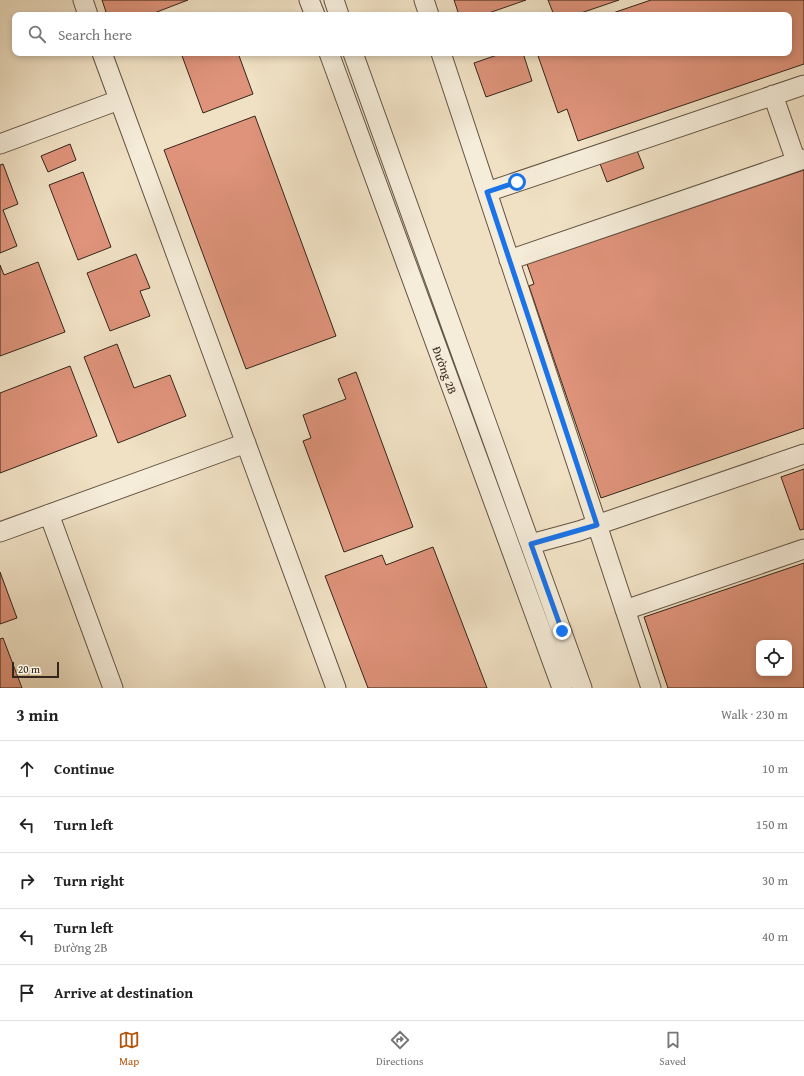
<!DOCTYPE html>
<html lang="en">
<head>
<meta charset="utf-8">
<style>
  body { margin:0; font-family:"Gentium Book Plus",serif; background:#f2f2f2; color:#222 }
  .controls { position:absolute; right:12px; bottom:12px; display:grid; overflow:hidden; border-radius:8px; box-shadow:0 2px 6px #0003 }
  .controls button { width:36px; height:36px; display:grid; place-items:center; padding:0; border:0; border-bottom:1px solid #e0e0e0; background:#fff; color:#222; font:20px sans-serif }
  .scale { position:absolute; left:12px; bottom:10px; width:47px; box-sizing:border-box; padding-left:4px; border:2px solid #34251a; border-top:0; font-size:11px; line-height:14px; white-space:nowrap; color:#34251a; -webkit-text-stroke:3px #f5ecd9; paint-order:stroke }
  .stop { position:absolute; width:12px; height:12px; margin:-9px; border:3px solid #1a73e8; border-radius:50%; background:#fff }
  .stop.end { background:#1a73e8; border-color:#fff; box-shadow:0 1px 4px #0008 }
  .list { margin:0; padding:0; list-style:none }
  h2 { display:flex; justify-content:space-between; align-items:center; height:52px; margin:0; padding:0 16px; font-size:17px }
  h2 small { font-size:13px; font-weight:400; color:#767676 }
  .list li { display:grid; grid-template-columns:26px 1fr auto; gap:12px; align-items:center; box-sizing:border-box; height:56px; padding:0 16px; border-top:1px solid #e0e0e0 }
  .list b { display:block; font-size:15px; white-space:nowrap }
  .list p { margin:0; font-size:13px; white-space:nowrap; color:#767676 }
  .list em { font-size:13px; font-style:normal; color:#767676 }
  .icon { flex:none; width:22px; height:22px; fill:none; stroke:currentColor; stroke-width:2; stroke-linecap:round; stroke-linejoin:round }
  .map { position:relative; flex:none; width:804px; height:688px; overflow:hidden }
  .search { position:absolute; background:#fff; box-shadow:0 2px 6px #0003; left:12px; right:12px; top:12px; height:44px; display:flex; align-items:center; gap:10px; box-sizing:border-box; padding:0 14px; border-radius:8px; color:#767676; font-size:15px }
  .sheet { height:332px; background:#fff }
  nav { display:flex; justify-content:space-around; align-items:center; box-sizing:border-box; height:56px; border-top:1px solid #e0e0e0; background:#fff; font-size:11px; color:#767676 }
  nav a { display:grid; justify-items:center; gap:2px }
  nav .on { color:#b45309 }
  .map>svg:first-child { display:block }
  .building { fill:#de937a; stroke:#34251a; fill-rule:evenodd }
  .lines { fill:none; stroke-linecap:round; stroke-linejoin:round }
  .minor-casing { stroke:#635444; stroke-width:21 }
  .minor { stroke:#f5ecd9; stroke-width:19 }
  .route { stroke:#1a73e8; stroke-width:5 }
  .labels { text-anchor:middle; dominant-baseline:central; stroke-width:3.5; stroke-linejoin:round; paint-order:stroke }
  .street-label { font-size:12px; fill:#34251a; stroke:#f5ecd9 }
</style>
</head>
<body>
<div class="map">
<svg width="804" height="688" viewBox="0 0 804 688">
  <rect width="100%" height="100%" fill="#f0e1c4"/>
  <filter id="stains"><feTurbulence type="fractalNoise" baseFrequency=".005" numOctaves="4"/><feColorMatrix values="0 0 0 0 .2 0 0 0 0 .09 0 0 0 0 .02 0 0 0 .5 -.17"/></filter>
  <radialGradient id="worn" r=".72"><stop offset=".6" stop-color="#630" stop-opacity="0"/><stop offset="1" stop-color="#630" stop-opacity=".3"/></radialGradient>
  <path class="building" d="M102,0H188L149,15H107Z
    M454,0H526L483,15H459Z
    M548,0H619L575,15H554Z
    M651,0H804V64L578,141L567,109L558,113L537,53H789V15H607Z
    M181,53H238L253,94L203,113Z
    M503,53H523L532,81L486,97L474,63Z
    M255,116L336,336L246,369L164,150Z
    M70,144L76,160L48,172L41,156Z
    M636,148L644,168L607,182L599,161Z
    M3,164L18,204L3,210L17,246L0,253V165Z
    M804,170V428L601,498L529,286L534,284L527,264Z
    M83,172L111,247L78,260L49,185Z
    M136,254L150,288L140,291L150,316L110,331L87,273Z
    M38,262L65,332L0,356V265L4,275Z
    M117,344L134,388L170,375L186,416L118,443L84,357Z
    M70,366L97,436L0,473V393Z
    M356,372L413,527L344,552L303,441L311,438L303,415L346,399L338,379Z
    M804,469V529L800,530L781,477Z
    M433,547L487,688H368L325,576L382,555L386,565Z
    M804,563V688H668L644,617ZM759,643H789V673H759Z
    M0,572L17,618L0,624Z
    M3,638L22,688H0V639Z"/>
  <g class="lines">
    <g class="minor-casing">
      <path id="minor" d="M83,0L88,15
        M309,0L315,15
        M334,0L339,15
        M424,0L429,15
        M102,53L336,688
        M329,53L562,688
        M353,53L582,688
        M441,53L651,688
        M773,95L796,161
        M0,144L119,100
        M487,192L804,85
        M509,260L804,159
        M49,514L113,688
        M0,532L246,443
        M531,544L579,531L804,454
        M625,610L804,549"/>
    </g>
    <use href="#minor" class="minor"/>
  </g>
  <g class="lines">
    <path class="route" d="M517,182L487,192L597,525L531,544L562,631"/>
  </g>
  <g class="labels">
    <g class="street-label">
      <text transform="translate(445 370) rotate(70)">Đường 2B</text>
    </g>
  </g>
  <rect width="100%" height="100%" filter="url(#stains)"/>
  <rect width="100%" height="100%" fill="url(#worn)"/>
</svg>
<div class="controls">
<button><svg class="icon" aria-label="locate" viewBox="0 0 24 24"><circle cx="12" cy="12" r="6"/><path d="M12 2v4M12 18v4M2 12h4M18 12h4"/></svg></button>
</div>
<div class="scale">20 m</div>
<div class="stop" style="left:517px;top:182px"></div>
<div class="stop end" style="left:562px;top:631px"></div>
<div class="search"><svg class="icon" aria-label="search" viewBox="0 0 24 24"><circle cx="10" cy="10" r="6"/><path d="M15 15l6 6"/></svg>Search here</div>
</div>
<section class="sheet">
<h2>3 min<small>Walk · 230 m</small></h2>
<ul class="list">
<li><svg class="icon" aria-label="ahead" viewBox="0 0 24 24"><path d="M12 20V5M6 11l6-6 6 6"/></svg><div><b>Continue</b></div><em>10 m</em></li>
<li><svg class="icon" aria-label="left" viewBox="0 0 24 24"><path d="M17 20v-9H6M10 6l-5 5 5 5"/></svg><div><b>Turn left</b></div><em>150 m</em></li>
<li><svg class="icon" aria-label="right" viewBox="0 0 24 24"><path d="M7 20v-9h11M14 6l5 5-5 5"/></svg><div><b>Turn right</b></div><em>30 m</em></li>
<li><svg class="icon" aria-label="left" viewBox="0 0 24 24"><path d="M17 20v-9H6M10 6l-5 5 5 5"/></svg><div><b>Turn left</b><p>Đường 2B</p></div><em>40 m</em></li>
<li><svg class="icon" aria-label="arrive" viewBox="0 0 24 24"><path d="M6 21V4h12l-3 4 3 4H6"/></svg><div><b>Arrive at destination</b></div></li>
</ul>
</section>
<nav>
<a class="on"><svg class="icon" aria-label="map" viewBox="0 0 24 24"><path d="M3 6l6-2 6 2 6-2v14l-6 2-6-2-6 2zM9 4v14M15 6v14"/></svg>Map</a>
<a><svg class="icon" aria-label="directions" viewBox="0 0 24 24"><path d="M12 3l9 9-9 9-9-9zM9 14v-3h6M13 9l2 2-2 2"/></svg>Directions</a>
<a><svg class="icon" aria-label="saved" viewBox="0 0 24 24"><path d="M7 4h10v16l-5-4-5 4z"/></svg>Saved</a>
</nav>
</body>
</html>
